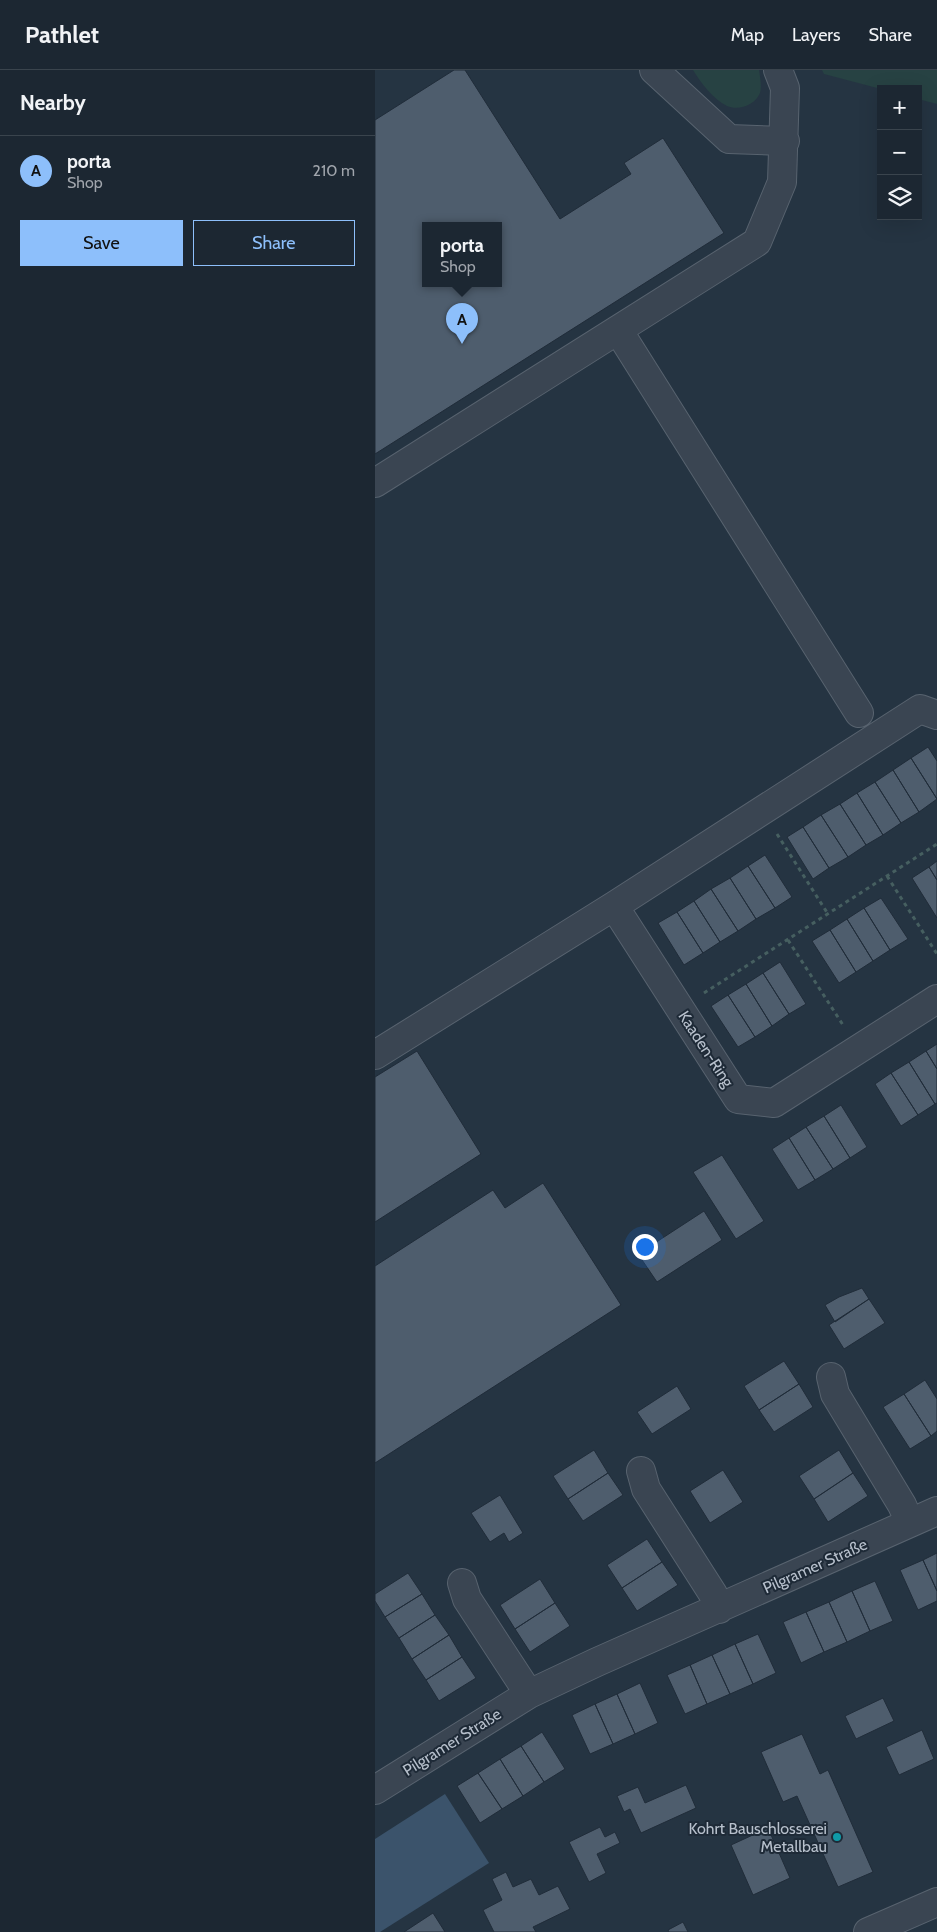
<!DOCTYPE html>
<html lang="en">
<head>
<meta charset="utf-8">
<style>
  body { margin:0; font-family:Cabin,sans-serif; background:#29333e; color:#f1f3f6 }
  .controls { position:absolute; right:15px; top:15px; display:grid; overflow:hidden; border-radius:0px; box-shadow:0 5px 20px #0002 }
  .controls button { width:45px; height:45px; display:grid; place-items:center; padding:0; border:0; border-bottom:1px solid #3a444d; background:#1c2732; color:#f1f3f6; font:25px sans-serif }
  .you { position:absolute; left:269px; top:1176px; width:18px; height:18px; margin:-12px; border:4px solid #fff; border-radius:50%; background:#1a73e8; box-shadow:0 0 0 8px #1a73e833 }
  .badge { display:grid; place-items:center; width:32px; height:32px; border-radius:50%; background:#8dbffb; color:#111; font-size:16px; font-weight:700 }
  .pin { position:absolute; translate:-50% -41px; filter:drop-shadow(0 1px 2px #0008) }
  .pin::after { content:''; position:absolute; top:26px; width:18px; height:15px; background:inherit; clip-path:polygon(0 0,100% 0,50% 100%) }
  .popup { position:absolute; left:47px; top:152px; width:80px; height:65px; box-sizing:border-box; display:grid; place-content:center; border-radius:0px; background:#1c2732; filter:drop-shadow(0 1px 4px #0005); font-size:16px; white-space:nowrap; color:#a0a5ac }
  .popup b { font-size:19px; color:#f1f3f6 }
  .popup::after { content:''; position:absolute; left:50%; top:100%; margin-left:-10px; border:10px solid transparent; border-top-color:#1c2732 }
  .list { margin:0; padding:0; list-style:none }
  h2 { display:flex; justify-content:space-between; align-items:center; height:65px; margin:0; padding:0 20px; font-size:21px }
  h2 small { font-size:16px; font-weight:400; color:#a0a5ac }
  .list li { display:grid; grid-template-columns:32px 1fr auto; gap:15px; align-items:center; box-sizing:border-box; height:70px; padding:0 20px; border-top:1px solid #3a444d }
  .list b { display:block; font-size:19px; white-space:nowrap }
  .list p { margin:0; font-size:16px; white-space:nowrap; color:#a0a5ac }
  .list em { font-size:16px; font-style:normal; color:#a0a5ac }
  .actions { display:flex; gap:10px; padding:15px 20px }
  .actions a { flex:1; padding:11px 0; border:1px solid #8dbffb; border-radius:0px; text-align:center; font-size:18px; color:#8dbffb }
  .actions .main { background:#8dbffb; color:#111 }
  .icon { flex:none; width:28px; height:28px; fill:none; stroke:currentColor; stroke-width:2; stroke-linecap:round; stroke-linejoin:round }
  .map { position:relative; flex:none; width:562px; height:1862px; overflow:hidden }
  header { display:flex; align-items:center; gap:30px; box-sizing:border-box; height:70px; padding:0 25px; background:#1c2732; border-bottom:1px solid #3a444d }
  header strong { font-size:24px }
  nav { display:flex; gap:28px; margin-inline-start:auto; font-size:18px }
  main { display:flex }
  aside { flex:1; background:#1c2732 }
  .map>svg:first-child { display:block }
  .green { fill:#274243 }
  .water { fill:#3b536b }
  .building { fill:#4e5d6d; stroke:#202c39; fill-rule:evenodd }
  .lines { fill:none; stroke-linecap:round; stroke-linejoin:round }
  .minor-casing { stroke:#58636f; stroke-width:30 }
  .path { stroke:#465f60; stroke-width:3; stroke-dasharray:4 4; stroke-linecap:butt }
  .minor { stroke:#3a4552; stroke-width:28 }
  .culture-dot { fill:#0f9aa8; stroke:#1e2a37; stroke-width:2 }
  .labels { text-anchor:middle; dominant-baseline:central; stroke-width:4; stroke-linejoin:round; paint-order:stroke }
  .street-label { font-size:16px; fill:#b7c0cc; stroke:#1e2a37 }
  .poi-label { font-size:16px; fill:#b7c0cc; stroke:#1e2a37; text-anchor:end }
</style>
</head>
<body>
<header>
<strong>Pathlet</strong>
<nav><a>Map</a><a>Layers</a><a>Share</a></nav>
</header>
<main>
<aside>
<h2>Nearby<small></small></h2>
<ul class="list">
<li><span class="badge">A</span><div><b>porta</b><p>Shop</p></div><em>210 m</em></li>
</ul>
<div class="actions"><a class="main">Save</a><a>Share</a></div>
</aside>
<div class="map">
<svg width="562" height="1862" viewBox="0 0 562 1862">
  <rect width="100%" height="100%" fill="#253442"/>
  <path class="green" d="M318,0H384C385,7 387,17 385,23C380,35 364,41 352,36C338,29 326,13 318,0Z
    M447,0H562V34L543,29V19H506L449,4Z"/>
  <path class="water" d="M70,1724L114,1793L5,1862H0V1769Z"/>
  <path class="building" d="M79,0H90L185,149L256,104L249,93L288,68L349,163L0,384V50ZM51,155H123V213H51Z
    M553,677L562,691V729L536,688Z
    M536,688L562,729L544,742L518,700Z
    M518,700L544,742L526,753L500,712Z
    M500,712L526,753L508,765L482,723Z
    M482,723L508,765L491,775L465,734Z
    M465,734L491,775L473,787L446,745Z
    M446,745L473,787L454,798L428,757Z
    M428,757L454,798L438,809L412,767Z
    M390,785L417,827L400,838L373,796Z
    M562,791V810L554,797Z
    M373,796L400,838L381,849L355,808Z
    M554,797L562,810V848L537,808Z
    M355,808L381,849L363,861L336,819Z
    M336,819L363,861L345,872L319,831Z
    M506,828L533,869L515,880L489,838Z
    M319,831L345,872L328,883L302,842Z
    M489,838L515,880L498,891L472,849Z
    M302,842L328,883L309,895L283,853Z
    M472,849L498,891L481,902L455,860Z
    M455,860L481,902L464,913L437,871Z
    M405,892L431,934L414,944L388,903Z
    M388,903L414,944L397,956L371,914Z
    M371,914L397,956L380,967L353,925Z
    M353,925L380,967L363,977L336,936Z
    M562,974V999L551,981Z
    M42,981L106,1084L0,1152V1007Z
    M551,981L562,999V1033L560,1034L534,992Z
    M534,992L560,1034L543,1045L516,1003Z
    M516,1003L543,1045L526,1056L500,1014Z
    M466,1035L492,1077L475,1088L449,1046Z
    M449,1046L475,1088L458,1099L431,1057Z
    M431,1057L458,1099L440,1110L414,1068Z
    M414,1068L440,1110L423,1120L397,1079Z
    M347,1085L389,1151L361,1169L318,1102Z
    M168,1113L246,1235L0,1393V1196L118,1120L130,1138Z
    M329,1141L347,1170L282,1212L263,1184Z
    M487,1218L494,1229L460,1252L450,1235L464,1227Z
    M494,1229L510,1253L469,1279L454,1255Z
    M409,1291L424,1314L384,1340L369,1316Z
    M550,1310L562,1329V1361L556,1366L529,1324Z
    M424,1314L438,1337L399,1362L384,1340Z
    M302,1316L316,1339L277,1364L262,1342Z
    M529,1324L556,1366L535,1379L508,1337Z
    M219,1380L233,1403L193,1429L178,1406Z
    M464,1380L478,1403L439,1429L424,1406Z
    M348,1400L368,1432L335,1453L315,1421Z
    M233,1403L248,1425L208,1451L193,1429Z
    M478,1403L493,1426L453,1452L439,1429Z
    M125,1425L148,1463L134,1472L129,1463L115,1472L96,1443Z
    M272,1469L287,1492L247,1518L232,1495Z
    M562,1483V1521L548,1490Z
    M548,1490L562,1521V1531L543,1540L525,1500Z
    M287,1492L303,1515L262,1541L247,1518Z
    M33,1503L47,1524L10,1547L0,1531V1524Z
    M165,1509L180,1533L140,1559L125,1535Z
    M500,1511L518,1551L495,1561L477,1521Z
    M477,1521L495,1561L472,1572L454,1532Z
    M47,1524L60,1545L24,1568L10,1547Z
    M454,1532L472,1572L449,1582L431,1542Z
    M180,1533L195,1556L155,1582L140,1559Z
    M431,1542L449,1582L426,1593L408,1552Z
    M60,1545L74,1565L37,1589L24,1568Z
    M383,1564L401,1603L378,1614L360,1574Z
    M74,1565L87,1587L51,1610L37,1589Z
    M360,1574L378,1614L355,1624L337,1585Z
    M337,1585L355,1624L332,1634L315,1595Z
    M87,1587L101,1608L64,1631L51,1610Z
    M315,1595L332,1634L310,1644L292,1605Z
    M265,1613L283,1653L260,1664L242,1624Z
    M242,1624L260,1664L238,1674L220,1634Z
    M508,1628L519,1651L481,1669L470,1646Z
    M220,1634L238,1674L215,1684L197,1645Z
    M547,1660L559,1689L524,1705L511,1677Z
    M167,1662L190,1699L169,1712L146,1676Z
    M427,1664L445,1704L453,1700L498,1802L463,1817L422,1726L408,1732L386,1682Z
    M146,1676L169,1712L148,1726L125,1689Z
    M125,1689L148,1726L127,1739L103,1703Z
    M103,1703L127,1739L105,1753L82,1716Z
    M311,1715L321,1738L266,1763L255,1739L249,1742L242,1726L263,1717L270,1733Z
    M225,1757L230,1767L240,1762L245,1773L222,1784L231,1803L214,1812L194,1772Z
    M393,1758L415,1808L378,1825L356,1775Z
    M131,1802L138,1817L156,1809L164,1825L183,1816L195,1839L158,1857L161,1862H119L108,1840L127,1830L117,1809Z
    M58,1843L70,1862H29Z
    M308,1852L313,1862H294L293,1860Z"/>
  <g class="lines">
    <g class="minor-casing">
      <path id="minor" d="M279,0L354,69L410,71
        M243,260L484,643
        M0,413L382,172L407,112L410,18L403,0
        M239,836L363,1029L399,1033L562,929
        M0,985L239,836L545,639L562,645
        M456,1307L460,1324L527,1435L535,1453
        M266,1401L271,1419L338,1524L344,1539
        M87,1513L92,1529L154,1624
        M0,1720L154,1624L222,1592L562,1441
        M493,1862L562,1832"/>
    </g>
    <path class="path" d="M402,764L453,844
      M512,806L562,884
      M413,870L468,955
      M329,923L562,774"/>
    <use href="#minor" class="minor"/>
  </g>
  <circle class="culture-dot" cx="462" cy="1767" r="5"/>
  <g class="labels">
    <g class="street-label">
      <text transform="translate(331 979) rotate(57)">Kaaden-Ring</text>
      <text transform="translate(440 1496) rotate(-24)">Pilgramer Straße</text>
      <text transform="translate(77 1672) rotate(-32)">Pilgramer Straße</text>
    </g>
    <g class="poi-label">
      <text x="452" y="1758">Kohrt Bauschlosserei<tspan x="452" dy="18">Metallbau</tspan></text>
    </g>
  </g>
</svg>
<div class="controls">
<button>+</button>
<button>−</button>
<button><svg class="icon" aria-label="layers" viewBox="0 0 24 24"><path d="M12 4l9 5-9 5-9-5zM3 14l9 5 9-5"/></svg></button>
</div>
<div class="you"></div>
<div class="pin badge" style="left:87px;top:274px">A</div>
<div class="popup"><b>porta</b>Shop</div>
</div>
</main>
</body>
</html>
